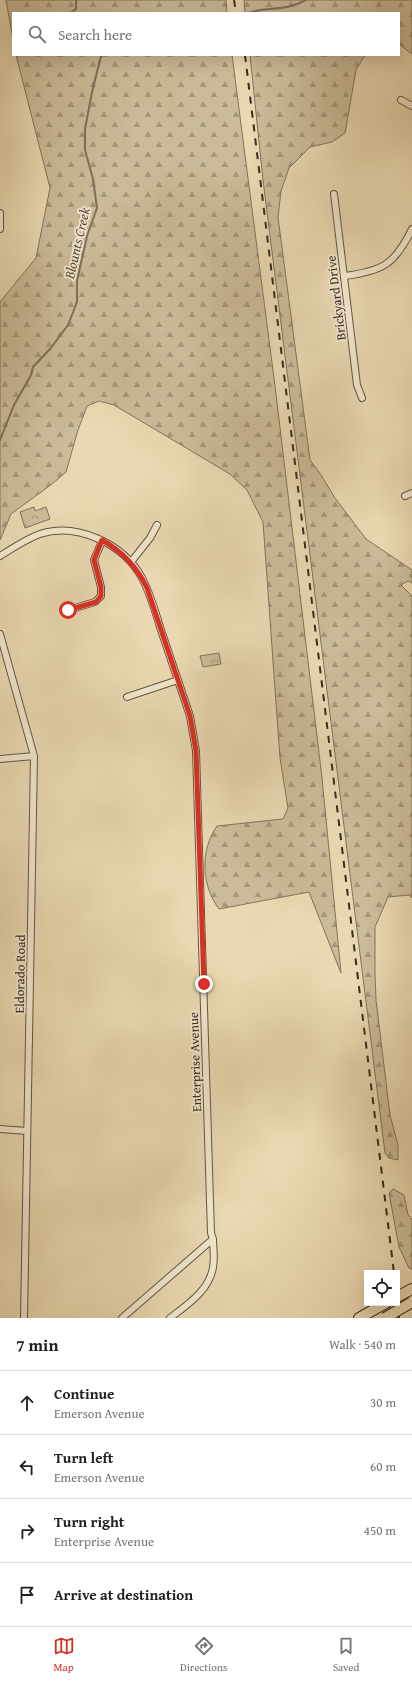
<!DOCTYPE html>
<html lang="en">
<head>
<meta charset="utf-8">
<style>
  body { margin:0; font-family:"Gentium Book Plus",serif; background:#f2f2f2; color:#202124 }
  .controls { position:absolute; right:12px; bottom:12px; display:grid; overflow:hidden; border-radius:0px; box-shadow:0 4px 16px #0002 }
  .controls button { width:36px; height:36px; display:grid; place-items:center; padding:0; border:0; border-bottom:1px solid #e0e0e0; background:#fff; color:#202124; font:20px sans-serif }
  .stop { position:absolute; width:12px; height:12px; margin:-9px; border:3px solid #d93025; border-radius:50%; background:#fff }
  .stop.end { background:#d93025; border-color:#fff; box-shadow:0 1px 4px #0008 }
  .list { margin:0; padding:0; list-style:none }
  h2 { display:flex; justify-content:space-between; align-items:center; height:52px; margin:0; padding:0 16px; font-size:17px }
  h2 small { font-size:13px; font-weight:400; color:#757577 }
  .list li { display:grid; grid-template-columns:26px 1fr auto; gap:12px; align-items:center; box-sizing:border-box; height:64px; padding:0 16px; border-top:1px solid #e0e0e0 }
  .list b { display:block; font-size:15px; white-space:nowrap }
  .list p { margin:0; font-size:13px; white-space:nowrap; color:#757577 }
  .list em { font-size:13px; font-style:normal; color:#757577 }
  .icon { flex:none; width:22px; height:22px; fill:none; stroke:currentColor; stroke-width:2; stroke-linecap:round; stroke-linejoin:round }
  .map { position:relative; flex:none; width:412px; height:1318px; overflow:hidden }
  .search { position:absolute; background:#fff; box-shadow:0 4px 16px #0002; left:12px; right:12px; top:12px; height:44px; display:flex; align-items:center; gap:10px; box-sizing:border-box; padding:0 14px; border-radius:0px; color:#757577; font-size:15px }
  .sheet { height:308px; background:#fff }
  nav { display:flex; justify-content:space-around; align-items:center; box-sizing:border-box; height:56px; border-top:1px solid #e0e0e0; background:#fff; font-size:11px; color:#757577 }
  nav a { display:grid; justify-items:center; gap:2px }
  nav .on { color:#d93025 }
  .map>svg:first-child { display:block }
  .forest { fill:url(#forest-firs); stroke:#80745c }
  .park { fill:url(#park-crowns); stroke:#80745c }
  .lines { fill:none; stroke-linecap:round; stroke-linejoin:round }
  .stream { stroke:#7d705a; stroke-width:2 }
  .minor-casing { stroke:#635744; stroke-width:8 }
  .trunk-casing { stroke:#362c20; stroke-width:12 }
  .minor { stroke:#f1e6cc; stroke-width:6 }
  .trunk { stroke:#e9d8b1; stroke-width:10 }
  .rail { stroke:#362c20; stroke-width:2; stroke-dasharray:7 7; stroke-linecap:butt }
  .trunk-bridge-casing { stroke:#362c20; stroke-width:12; stroke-linecap:butt }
  .trunk-bridge { stroke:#e9d8b1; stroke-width:10 }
  .route { stroke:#d93025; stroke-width:5 }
  .labels { text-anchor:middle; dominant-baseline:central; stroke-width:3.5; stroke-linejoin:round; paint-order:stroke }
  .street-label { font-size:13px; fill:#362c20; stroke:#f1e6cc }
  .water-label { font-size:14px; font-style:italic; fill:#594e3d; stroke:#f1e6cc }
</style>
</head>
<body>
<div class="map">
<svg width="412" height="1318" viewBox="0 0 412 1318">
  <defs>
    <pattern id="forest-firs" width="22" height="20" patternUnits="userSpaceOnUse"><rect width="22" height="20" fill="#cbbb98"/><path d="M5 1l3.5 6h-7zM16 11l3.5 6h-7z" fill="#a6987c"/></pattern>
    <pattern id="park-crowns" width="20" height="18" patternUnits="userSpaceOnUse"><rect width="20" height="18" fill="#cbbb98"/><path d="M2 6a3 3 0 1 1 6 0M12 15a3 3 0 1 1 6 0" fill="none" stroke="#a6987c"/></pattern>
  </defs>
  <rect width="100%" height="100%" fill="#e9d8b1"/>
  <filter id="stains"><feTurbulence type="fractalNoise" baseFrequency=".005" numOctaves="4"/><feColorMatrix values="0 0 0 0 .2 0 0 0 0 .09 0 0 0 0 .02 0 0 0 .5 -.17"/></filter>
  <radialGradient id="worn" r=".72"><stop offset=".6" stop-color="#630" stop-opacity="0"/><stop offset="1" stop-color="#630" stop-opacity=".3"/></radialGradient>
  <path class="forest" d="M6,0H226L227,13H13V39Z
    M244,0H412V54L399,44V13H245Z
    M16,55H232L275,386L322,778L341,973L309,892L219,909C201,885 200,850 217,826L283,819L288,808L280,758L263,522L247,490L230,474L114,405L99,401L87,406L78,430L66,472L52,484L11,514L0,540V302L36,258L50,188Z
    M250,55H365L356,70L345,133L332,142L310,147L289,168L281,191L278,217L310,460L321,475L335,498L366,539L412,570V583L408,581L401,585L412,596V898L409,895L388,897L375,927V974L376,1000L390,1115L398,1145V1160L389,1158L385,1153L263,180Z
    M393,1189L404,1195L408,1215L412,1219V1269L409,1268L399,1247L389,1193Z"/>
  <path class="park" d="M34,507L35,511L46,507L50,519L25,528L20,512Z
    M219,653L221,664L203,667L200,656Z"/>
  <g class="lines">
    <path class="stream" d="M70,13L76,9V0
      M248,13C269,6 284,12 306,0
      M0,440L14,405L31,375L33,367L50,349L68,325L77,302V281L87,236L97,208L93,179L85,150V129L92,92L101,56L100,55"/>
    <g class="minor-casing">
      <path id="minor" d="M401,100L412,106
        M334,194L357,385L362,398
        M0,213V229
        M345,276C383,271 395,264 412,229
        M405,496L412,493
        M0,556C13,548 26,539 40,534C77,522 124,544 142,578C150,593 155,610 160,627C170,656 180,686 190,716L196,751L211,1233L213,1239L122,1318
        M131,562L150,538L157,525
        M68,610L95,602L101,596V587L94,560L102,541
        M0,634L34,756L24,1318
        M127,697L178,680
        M0,759L34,756
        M0,1129L27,1131
        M170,1318C187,1305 210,1290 213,1267C215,1258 213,1248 213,1239"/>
    </g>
    <g class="trunk-casing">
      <path id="trunk" d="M397,1297L412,1289
        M359,1318L386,1303"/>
    </g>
    <use href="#minor" class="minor"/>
    <use href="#trunk" class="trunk"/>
    <path class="rail" d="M234,0L236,13
      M245,55L394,1273
      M397,1299L399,1318"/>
    <g class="trunk-bridge-casing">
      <path id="trunk-bridge" d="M385,1318L412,1302"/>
    </g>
    <use href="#trunk-bridge" class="trunk-bridge"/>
  </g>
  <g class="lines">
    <path class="route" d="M68,610L96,602L101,596V587L94,560L102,540C123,552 137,567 147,588L190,716L196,751L204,984"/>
  </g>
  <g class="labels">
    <g class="street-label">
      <text transform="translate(336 298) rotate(-97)">Brickyard Drive</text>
      <text transform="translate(20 974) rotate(-89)">Eldorado Road</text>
      <text transform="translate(195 1062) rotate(-92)">Enterprise Avenue</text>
    </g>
    <g class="water-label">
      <text transform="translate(77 243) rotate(-77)">Blounts Creek</text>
    </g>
  </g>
  <rect width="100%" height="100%" filter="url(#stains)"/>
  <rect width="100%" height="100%" fill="url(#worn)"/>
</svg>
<div class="controls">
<button><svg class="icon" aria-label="locate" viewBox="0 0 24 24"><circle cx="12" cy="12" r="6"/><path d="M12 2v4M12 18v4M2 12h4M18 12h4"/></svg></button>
</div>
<div class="stop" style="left:68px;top:610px"></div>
<div class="stop end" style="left:204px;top:984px"></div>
<div class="search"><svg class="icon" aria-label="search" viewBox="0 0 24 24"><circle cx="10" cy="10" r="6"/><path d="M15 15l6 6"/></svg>Search here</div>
</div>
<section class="sheet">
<h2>7 min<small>Walk · 540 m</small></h2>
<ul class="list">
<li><svg class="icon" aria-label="ahead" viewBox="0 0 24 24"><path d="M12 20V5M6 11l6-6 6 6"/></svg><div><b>Continue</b><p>Emerson Avenue</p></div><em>30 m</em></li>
<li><svg class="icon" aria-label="left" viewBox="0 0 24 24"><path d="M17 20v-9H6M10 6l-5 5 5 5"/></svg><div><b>Turn left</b><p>Emerson Avenue</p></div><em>60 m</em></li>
<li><svg class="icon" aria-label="right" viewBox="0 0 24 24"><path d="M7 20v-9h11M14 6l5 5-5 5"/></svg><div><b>Turn right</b><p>Enterprise Avenue</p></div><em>450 m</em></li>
<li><svg class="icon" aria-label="arrive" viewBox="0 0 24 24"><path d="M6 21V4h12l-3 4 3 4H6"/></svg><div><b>Arrive at destination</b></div></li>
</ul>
</section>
<nav>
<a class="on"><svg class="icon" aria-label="map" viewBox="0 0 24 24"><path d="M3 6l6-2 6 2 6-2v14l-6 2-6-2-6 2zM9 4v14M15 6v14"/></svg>Map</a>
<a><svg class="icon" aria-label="directions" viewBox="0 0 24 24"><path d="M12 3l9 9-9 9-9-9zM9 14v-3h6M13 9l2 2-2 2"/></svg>Directions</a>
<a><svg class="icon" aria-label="saved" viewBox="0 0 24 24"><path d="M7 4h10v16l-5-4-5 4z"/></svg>Saved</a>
</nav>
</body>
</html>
